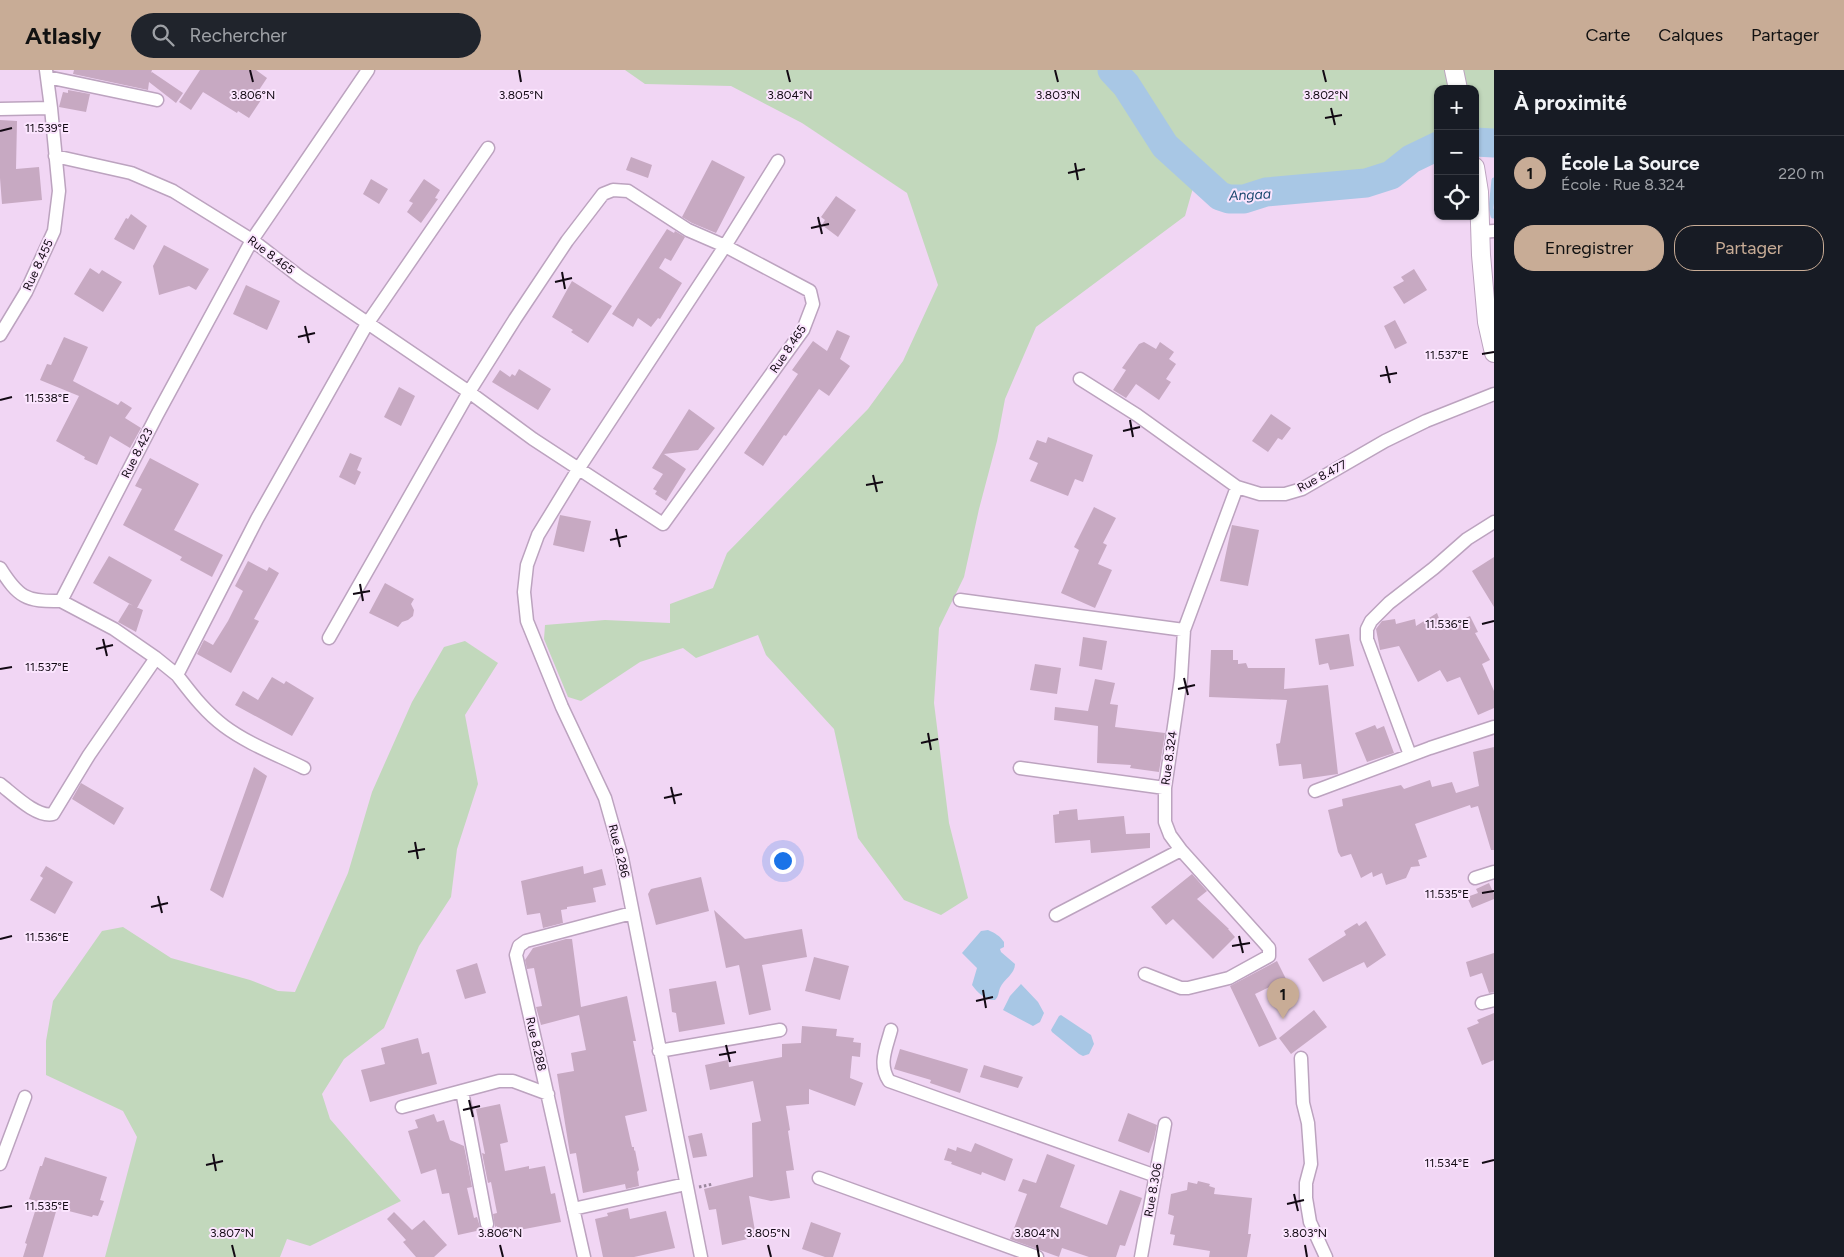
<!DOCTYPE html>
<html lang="fr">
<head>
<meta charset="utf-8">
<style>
  body { margin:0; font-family:Figtree,sans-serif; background:#20242c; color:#f1f3f6 }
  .controls { position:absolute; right:15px; top:15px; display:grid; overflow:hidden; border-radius:10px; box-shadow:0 1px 4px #0004 }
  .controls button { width:45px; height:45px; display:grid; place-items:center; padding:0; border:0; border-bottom:1px solid #363941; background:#171b24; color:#f1f3f6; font:25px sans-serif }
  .you { position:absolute; left:782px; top:790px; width:18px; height:18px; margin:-12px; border:4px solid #fff; border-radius:50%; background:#1a73e8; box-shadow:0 0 0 8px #1a73e833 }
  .badge { display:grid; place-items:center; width:32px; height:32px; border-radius:50%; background:#c8ac96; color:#111; font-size:16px; font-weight:700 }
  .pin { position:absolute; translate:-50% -41px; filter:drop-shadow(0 1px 2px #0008) }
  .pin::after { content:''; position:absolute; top:26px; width:18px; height:15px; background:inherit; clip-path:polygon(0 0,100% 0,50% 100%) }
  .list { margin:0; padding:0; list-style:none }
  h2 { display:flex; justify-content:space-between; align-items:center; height:65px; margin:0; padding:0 20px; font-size:21px }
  h2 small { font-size:16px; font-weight:400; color:#9ea1a6 }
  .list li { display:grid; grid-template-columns:32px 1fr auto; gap:15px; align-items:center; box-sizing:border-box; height:75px; padding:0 20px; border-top:1px solid #363941 }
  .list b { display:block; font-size:19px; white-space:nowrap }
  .list p { margin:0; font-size:16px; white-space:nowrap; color:#9ea1a6 }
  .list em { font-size:16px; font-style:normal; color:#9ea1a6 }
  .actions { display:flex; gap:10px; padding:15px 20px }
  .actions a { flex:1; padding:11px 0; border:1px solid #c8ac96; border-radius:20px; text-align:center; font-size:18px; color:#c8ac96 }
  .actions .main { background:#c8ac96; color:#111 }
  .icon { flex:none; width:28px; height:28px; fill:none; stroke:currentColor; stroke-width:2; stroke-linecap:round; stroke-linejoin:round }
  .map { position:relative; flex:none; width:1494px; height:1187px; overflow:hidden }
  header { display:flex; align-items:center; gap:30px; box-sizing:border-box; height:70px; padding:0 25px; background:#c8ac96; color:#111 }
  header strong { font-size:24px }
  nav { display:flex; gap:28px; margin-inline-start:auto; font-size:18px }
  .search { width:350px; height:45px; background:#20242c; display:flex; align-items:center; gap:12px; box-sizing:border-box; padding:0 18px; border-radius:28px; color:#9ea1a6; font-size:19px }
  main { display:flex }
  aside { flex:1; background:#171b24 }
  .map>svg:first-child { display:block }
  .green { fill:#c2d8bc }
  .water { fill:#a8c7e5 }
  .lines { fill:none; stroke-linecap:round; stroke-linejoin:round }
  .stream { stroke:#a8c7e5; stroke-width:5 }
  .river { stroke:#a8c7e5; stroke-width:29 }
  .building { fill:#c7a9c2 }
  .street-casing { stroke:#bca3bf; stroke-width:15 }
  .secondary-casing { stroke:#bca3bf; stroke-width:20 }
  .path { stroke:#9b879d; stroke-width:3; stroke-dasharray:2.5 2.5; stroke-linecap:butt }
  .street { stroke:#fff; stroke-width:12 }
  .secondary { stroke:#fff; stroke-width:18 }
  .ticks { fill:none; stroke:#120913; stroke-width:2 }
  .labels { text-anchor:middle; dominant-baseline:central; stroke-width:4; stroke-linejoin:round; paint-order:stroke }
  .street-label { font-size:12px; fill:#120913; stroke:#fbe5fe }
  .water-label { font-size:14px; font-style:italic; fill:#18476e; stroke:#fbe5fe }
  .ticks-label { font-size:12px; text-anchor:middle; fill:#120913; stroke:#fbe5fe; stroke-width:4; stroke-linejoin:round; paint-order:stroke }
</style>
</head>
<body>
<header>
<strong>Atlasly</strong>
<div class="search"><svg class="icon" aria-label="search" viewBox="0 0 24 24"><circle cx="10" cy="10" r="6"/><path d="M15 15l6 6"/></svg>Rechercher</div>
<nav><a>Carte</a><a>Calques</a><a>Partager</a></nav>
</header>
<main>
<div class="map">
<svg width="1494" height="1187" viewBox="0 0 1494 1187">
  <rect width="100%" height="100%" fill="#f1d6f4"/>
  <path class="green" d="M625,0H1494V73L1475,72V19H1438V76L1411,88L1391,105L1366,113L1266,122L1244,129H1229L1220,126L1197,104L1185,146L1036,257L1005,329L997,371L979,439L964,507L939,558L934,633L949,753L968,828L941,845L904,830L858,768L834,659L766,585L758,565L696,588L683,578L640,592L581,631L568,627L544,569L545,555L605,550L670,553V534L713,518L727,483L868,339L903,291L938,215L907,123L802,53L731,16L645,14Z
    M465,571L498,593L465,645L478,714L457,779L451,827L419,876L384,958L344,989L322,1024L330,1049L401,1131L310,1176L287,1169L280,1187H105L137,1067L123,1041L46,1005V971L53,931L102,861L123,857L171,888L250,910L278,921L295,922L348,803L372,722L412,632L444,577Z"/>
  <path class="water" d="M988,860C995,863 1000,866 1004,872V877L1000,879L1001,882L1015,894C1015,904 1004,909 1000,918C998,923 999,926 995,930C986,931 977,922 972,915L977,898L962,883L981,861Z
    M1021,914L1038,932L1044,943L1040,952L1033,956L1003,940L1010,926Z
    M1061,945L1091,965L1094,974L1089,984L1083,986L1079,984L1052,962L1051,960L1059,946Z"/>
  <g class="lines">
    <path class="stream" d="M1493,146L1491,138L1494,110"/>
    <path class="river" d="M1112,0L1126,15L1165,76L1220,126L1229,129H1244L1266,122L1366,113L1391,105L1411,89L1438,76
      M1475,72L1494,73"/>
  </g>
  <path class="building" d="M74,0H152L151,3L152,2L183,23L176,33L149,12L148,20L73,4Z
    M200,0H256L267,8L259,20L265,24L249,48L238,41L237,43L203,22L191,40L179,32Z
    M68,20L90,24L86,42L59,37L63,22L68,23Z
    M0,50L17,51L16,99L39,97L42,130L2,134L0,108Z
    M631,87L652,95L648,108L626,100Z
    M712,90L745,107L716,163L692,153L682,147Z
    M371,109L388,119L379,134L363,124Z
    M424,109L440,120L435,128L438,129L421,153L407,142L413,133L409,131Z
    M836,126L856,140L838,167L822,155L825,150L821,147Z
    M131,144L147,156L134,180L114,169L126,148L128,149Z
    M667,159L674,163L675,161L685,167L671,191L665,188L659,198L682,213L660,249L658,248L651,257L638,248L633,257L612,244Z
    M164,175L209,199L196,220L189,216L159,225L153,196Z
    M90,198L99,204L102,200L122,212L103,242L74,224Z
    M1414,199L1427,220L1404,234L1393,217L1404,211L1401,207Z
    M572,211L612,236L588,273L571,262L573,260L552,247Z
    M246,215L280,231L267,260L233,244Z
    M1395,250L1407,273L1395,279L1384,256Z
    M837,260L850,266L840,289L850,296L829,326L819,319L786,366L784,365L763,396L744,383L798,304L792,300L813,271L827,281Z
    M64,267L88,277L73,311L118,335L121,331L132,338L125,348L141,358L130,378L110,366L97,395L84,389L85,387L56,371L79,326L40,310L47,294L51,295Z
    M1144,272L1156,279L1160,272L1174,282L1169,289L1176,294L1166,309L1171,312L1159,330L1136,314L1126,328L1113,320L1126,300L1122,298L1139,274Z
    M519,299L551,319L538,340L492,312L500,300L510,307L512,304L515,306Z
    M399,317L415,326L401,356L384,347Z
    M689,339L715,358L698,380L664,384L686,399L666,431L655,424L657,421L653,419L663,404L652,398Z
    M1271,344L1291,358L1282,370L1278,368L1268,382L1252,371Z
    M1048,367L1093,385L1083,412L1075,409L1068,426L1030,411L1038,393L1029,389L1037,370L1046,373Z
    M350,383L362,388L357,400L361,402L355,415L339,407Z
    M150,388L199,414L174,460L223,485L212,507L180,490L182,487L123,455L142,419L135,416Z
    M1094,437L1116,448L1103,473L1107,475L1098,494L1112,500L1095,538L1061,523L1079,480L1074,477Z
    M560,445L591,451L584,482L553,475Z
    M1232,455L1259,460L1248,516L1220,511Z
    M109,486L152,510L137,538L93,513Z
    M1494,487V537L1472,501Z
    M248,491L267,501L269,497L279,503L254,549L259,551L231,603L197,584L204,570L213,575L228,551L243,521L235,516Z
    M385,513L414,529L411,534L414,540L413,546L408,550L402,552L398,557L369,543Z
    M129,534L143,540L136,562L118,552Z
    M1437,543L1443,559L1470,546L1478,562L1475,563L1490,590L1482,594L1494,621V638L1478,645L1460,607L1447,612L1440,600L1418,612L1399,576L1380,580L1376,559L1382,551L1395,549L1396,554L1415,549L1416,556Z
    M1349,564L1354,596L1330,600L1328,593L1319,595L1315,569Z
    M1083,567L1107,571L1102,600L1079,596Z
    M1211,580H1233V590H1238V594L1246,593L1248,598H1285L1284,619L1328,615L1338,704L1303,709L1301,694L1279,696L1276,674L1280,673L1287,630L1209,627Z
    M1035,594L1061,598L1057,624L1030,620Z
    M272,607L284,614L286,611L314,628L292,666L235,635L243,621L258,630Z
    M1095,609L1115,613L1110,634L1118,635L1115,657L1165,663L1159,702L1130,698L1131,695L1097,693L1098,656L1054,650L1055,637L1088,641Z
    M1375,655L1377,659L1384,656L1394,683L1367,692L1355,663Z
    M1494,677V780H1491L1478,736L1471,738L1470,735L1415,754L1427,787L1418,790L1420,796L1411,797L1406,808L1386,815L1382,803L1373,807L1372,802L1361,808L1351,784L1341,787L1338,782L1328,740L1343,736L1342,729L1401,715L1404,719L1430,710L1432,717L1452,712L1456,723L1479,716L1473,682Z
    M254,697L267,706L223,828L210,820Z
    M81,713L124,738L114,755L72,729Z
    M1077,739L1078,750L1124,746L1126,764L1150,763V778L1091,783L1090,770L1055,773L1053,745L1059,744V741Z
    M46,796L73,812L55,844L30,830L43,808L40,806Z
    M583,796L584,804L602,799L606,815L593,818L596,832L567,837V839L561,840L563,853L543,858L540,843L527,845L521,811Z
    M1192,804L1207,821L1197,829L1229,859H1228L1235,867L1213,889L1173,849L1166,855L1151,837Z
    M701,807L709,841L656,855L648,824L651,819Z
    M1489,813L1494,824V829L1472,838L1467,827L1478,823L1476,819Z
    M714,840L745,869L802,859L807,887L762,895L771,940L749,945L739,895L726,898Z
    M1366,851L1386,885L1367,898L1364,892L1323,912L1308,889L1346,865L1344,861L1357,853L1359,856Z
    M566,869H572L581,937L627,926L636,971H633L647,1041L625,1046L632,1077H634V1081L635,1080L639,1100L637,1102L639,1116L626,1119L625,1114L583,1123L576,1083L570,1084L557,1004L574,1001L571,983L586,980L579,945L541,955L536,937L542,936L534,898L527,899L525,890L533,878Z
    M1494,883V922L1489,923L1482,903L1470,907L1466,892Z
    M814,887L849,896L840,930L805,921Z
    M1277,891L1286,909L1255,924L1277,969L1259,977L1230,916Z
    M477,893L486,923L465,929L456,900Z
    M716,911L725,954L679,962L676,943L672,942L669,919Z
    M1314,940L1327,957L1291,984L1279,968Z
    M1494,943V990L1482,995L1467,958L1479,953L1477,950Z
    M802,956L837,959L836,966L854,968L853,972L861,973L860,987L852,986L850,1008L863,1013L855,1036L809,1019V1034L786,1036L790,1060L788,1061L794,1100L786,1101L790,1128L771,1131L749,1126L756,1167L722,1175L716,1139L709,1140L704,1119L753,1107L752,1053L761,1051L753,1011L710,1020L705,995L728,990L729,997L782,987V974L801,973Z
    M418,968L422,984L429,982L437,1014L370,1032L361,1000L385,994L381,978Z
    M900,979L968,999L960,1023L930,1013L931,1010L894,999Z
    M984,995L1023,1007L1018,1018L980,1007Z
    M500,1034L508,1072L500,1074L505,1101L529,1096V1099L545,1096L551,1124L555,1123L561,1152L499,1164L497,1156L495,1157L493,1144L497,1143L491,1112L488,1113L482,1083L485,1084L476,1039Z
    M1128,1043L1157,1055L1154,1069L1149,1083L1118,1071Z
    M434,1044L437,1052L444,1050L450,1070L464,1076L472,1117L467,1118L474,1148L477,1147L481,1160L458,1165L449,1123L442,1124L436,1099L421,1104L408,1061L418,1058L415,1050Z
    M702,1063L707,1086L693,1088L688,1066Z
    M975,1073L1013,1089L1005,1111L982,1102L981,1105L951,1094L952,1092L944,1090L948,1078L956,1081L957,1077L971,1082Z
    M1047,1084L1075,1095L1060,1137L1107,1155L1120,1120L1142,1128L1125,1176L1120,1175L1116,1187H1089L1062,1178L1059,1187L1010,1169L1027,1124L1018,1121L1023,1109L1036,1113Z
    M45,1087L107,1107L100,1130L104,1131L98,1146L93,1145L92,1147L57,1138L43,1187H23L27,1174L25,1173L38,1132L29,1129L40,1096H42Z
    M1198,1111L1210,1114L1209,1116L1215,1118L1214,1124L1252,1128L1248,1164H1251L1247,1187H1209L1210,1181L1173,1175L1175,1165L1170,1164L1174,1146L1168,1144L1171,1124L1187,1120L1188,1112L1197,1114Z
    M628,1138L630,1149L666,1141L675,1178L634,1187H603L595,1149L608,1146L607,1143Z
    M394,1142L412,1160L424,1150L447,1175L434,1187H416L403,1172L406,1170L387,1149Z
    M811,1152L841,1163L833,1187H825L802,1179Z"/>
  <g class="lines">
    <g class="street-casing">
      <path id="street" d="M47,7L157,30
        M0,39L51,38
        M55,86L131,103L173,121L252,170L300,207L469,322L515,249L567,171L603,124L613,120L628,121L688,160L725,176L810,221L813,234L803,260L663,454L533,369L469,322L329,568
        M1481,162L1494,161
        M0,265L26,222L54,161L59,121L51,38L46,0
        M1080,309L1137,345L1237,417L1260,424H1285L1302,419L1385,371L1426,351L1494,324
        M0,498C18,527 26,532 61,531L157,345L252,170L368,0
        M960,530L1184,560
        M61,531L114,559L156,588L177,605L257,449L367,254L488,78
        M177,605C191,623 205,642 224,656C248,674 278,685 304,698
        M1410,685L1367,569V559L1371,551L1389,533L1434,498L1467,469L1494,452
        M1020,698L1165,718
        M0,714C13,724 37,748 53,744L89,685L156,588
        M1315,721L1430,678L1494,657
        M1475,808L1494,802
        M1056,845L1181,780
        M1145,904L1181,918H1188L1229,908L1269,886V878L1181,780L1170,765L1165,752V718L1181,608L1184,560L1237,417
        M1482,933L1494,930
        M891,960C886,979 878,994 889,1011L1156,1106
        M659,981L780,960
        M1301,988L1303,1033L1308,1053L1311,1094L1306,1113V1128L1310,1152L1326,1187
        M462,1021L487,1154
        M402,1037L499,1011H513L548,1024
        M0,1094L25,1027
        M819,1108L1037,1187
        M573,1139L686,1114
        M584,1187L516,885L519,876L526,871L632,843
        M701,1187L622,788L605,728L562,637L527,551L524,522L527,495L538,465L579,398L725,176L778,91
        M1141,1187L1165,1054"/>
    </g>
    <g class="secondary-casing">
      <path id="secondary" d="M1454,0L1458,19
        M1475,97L1479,122L1481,185L1487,252L1494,283"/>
    </g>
    <path class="path" d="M699,1117L713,1114"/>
    <use href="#street" class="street"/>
    <use href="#secondary" class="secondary"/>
  </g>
  <path class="ticks" d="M250,0L253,12M519,0L521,12M787,0L790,12M1055,0L1058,12M1323,0L1326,12M1331,38L1335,55M1325,48L1342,45M0,61L12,58M1075,93L1078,110M1068,103L1085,99M818,147L822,164M811,158L829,154M562,202L565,219M555,212L572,208M305,256L309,273M298,267L315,263M1482,284L1494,282M1386,296L1390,313M1380,306L1397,303M0,330L12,327M1130,350L1133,367M1123,361L1140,357M873,405L877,422M866,415L883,412M616,459L620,477M610,470L627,466M360,514L363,531M353,524L370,521M1482,554L1494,551M103,569L107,586M96,579L113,575M0,599L12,597M1184,608L1188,625M1178,619L1195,615M928,663L931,680M921,673L938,669M671,717L675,734M664,728L682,724M415,772L418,789M408,782L425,779M1482,823L1494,821M158,826L162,843M151,837L168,833M1239,866L1243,883M0,869L12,866M1232,876L1250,873M983,920L986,938M976,931L993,927M726,975L730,992M719,985L736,982M469,1030L473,1047M463,1040L480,1036M213,1084L216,1101M1482,1093L1494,1090M206,1095L223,1091M1294,1124L1298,1141M1287,1134L1304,1130M0,1138L12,1136M232,1175L235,1187M500,1175L503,1187M768,1175L771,1187M1037,1175L1039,1187M1305,1175L1307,1187"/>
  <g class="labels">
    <g class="street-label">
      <text transform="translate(271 185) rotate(37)">Rue 8.465</text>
      <text transform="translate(38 195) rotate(-65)">Rue 8.455</text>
      <text transform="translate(788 279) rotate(-56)">Rue 8.465</text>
      <text transform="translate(137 383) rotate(-63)">Rue 8.423</text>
      <text transform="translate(1322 406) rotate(-28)">Rue 8.477</text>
      <text transform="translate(1169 688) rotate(-82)">Rue 8.324</text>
      <text transform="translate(619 781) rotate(76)">Rue 8.286</text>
      <text transform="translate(536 974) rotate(77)">Rue 8.288</text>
      <text transform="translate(1153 1120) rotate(-80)">Rue 8.306</text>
    </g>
    <g class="water-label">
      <text transform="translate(1250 125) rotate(-3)">Angaa</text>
    </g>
  </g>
  <g class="ticks-label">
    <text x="253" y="29">3.806°N</text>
    <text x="521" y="29">3.805°N</text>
    <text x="790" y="29">3.804°N</text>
    <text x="1058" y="29">3.803°N</text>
    <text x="1326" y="29">3.802°N</text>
    <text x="47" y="62">11.539°E</text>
    <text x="1447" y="289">11.537°E</text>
    <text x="47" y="332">11.538°E</text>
    <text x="1447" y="558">11.536°E</text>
    <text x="47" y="601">11.537°E</text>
    <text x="1447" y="828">11.535°E</text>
    <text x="47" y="871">11.536°E</text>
    <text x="1447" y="1097">11.534°E</text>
    <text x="47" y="1140">11.535°E</text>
    <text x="232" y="1167">3.807°N</text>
    <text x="500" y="1167">3.806°N</text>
    <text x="768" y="1167">3.805°N</text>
    <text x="1037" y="1167">3.804°N</text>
    <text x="1305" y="1167">3.803°N</text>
  </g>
</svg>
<div class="controls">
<button>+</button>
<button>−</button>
<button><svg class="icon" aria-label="locate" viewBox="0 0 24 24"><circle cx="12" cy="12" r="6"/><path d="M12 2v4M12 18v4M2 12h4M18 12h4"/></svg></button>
</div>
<div class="you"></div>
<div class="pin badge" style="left:1283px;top:949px">1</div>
</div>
<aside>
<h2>À proximité<small></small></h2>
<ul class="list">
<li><span class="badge">1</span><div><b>École La Source</b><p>École · Rue 8.324</p></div><em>220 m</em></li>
</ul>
<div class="actions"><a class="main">Enregistrer</a><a>Partager</a></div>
</aside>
</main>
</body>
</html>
